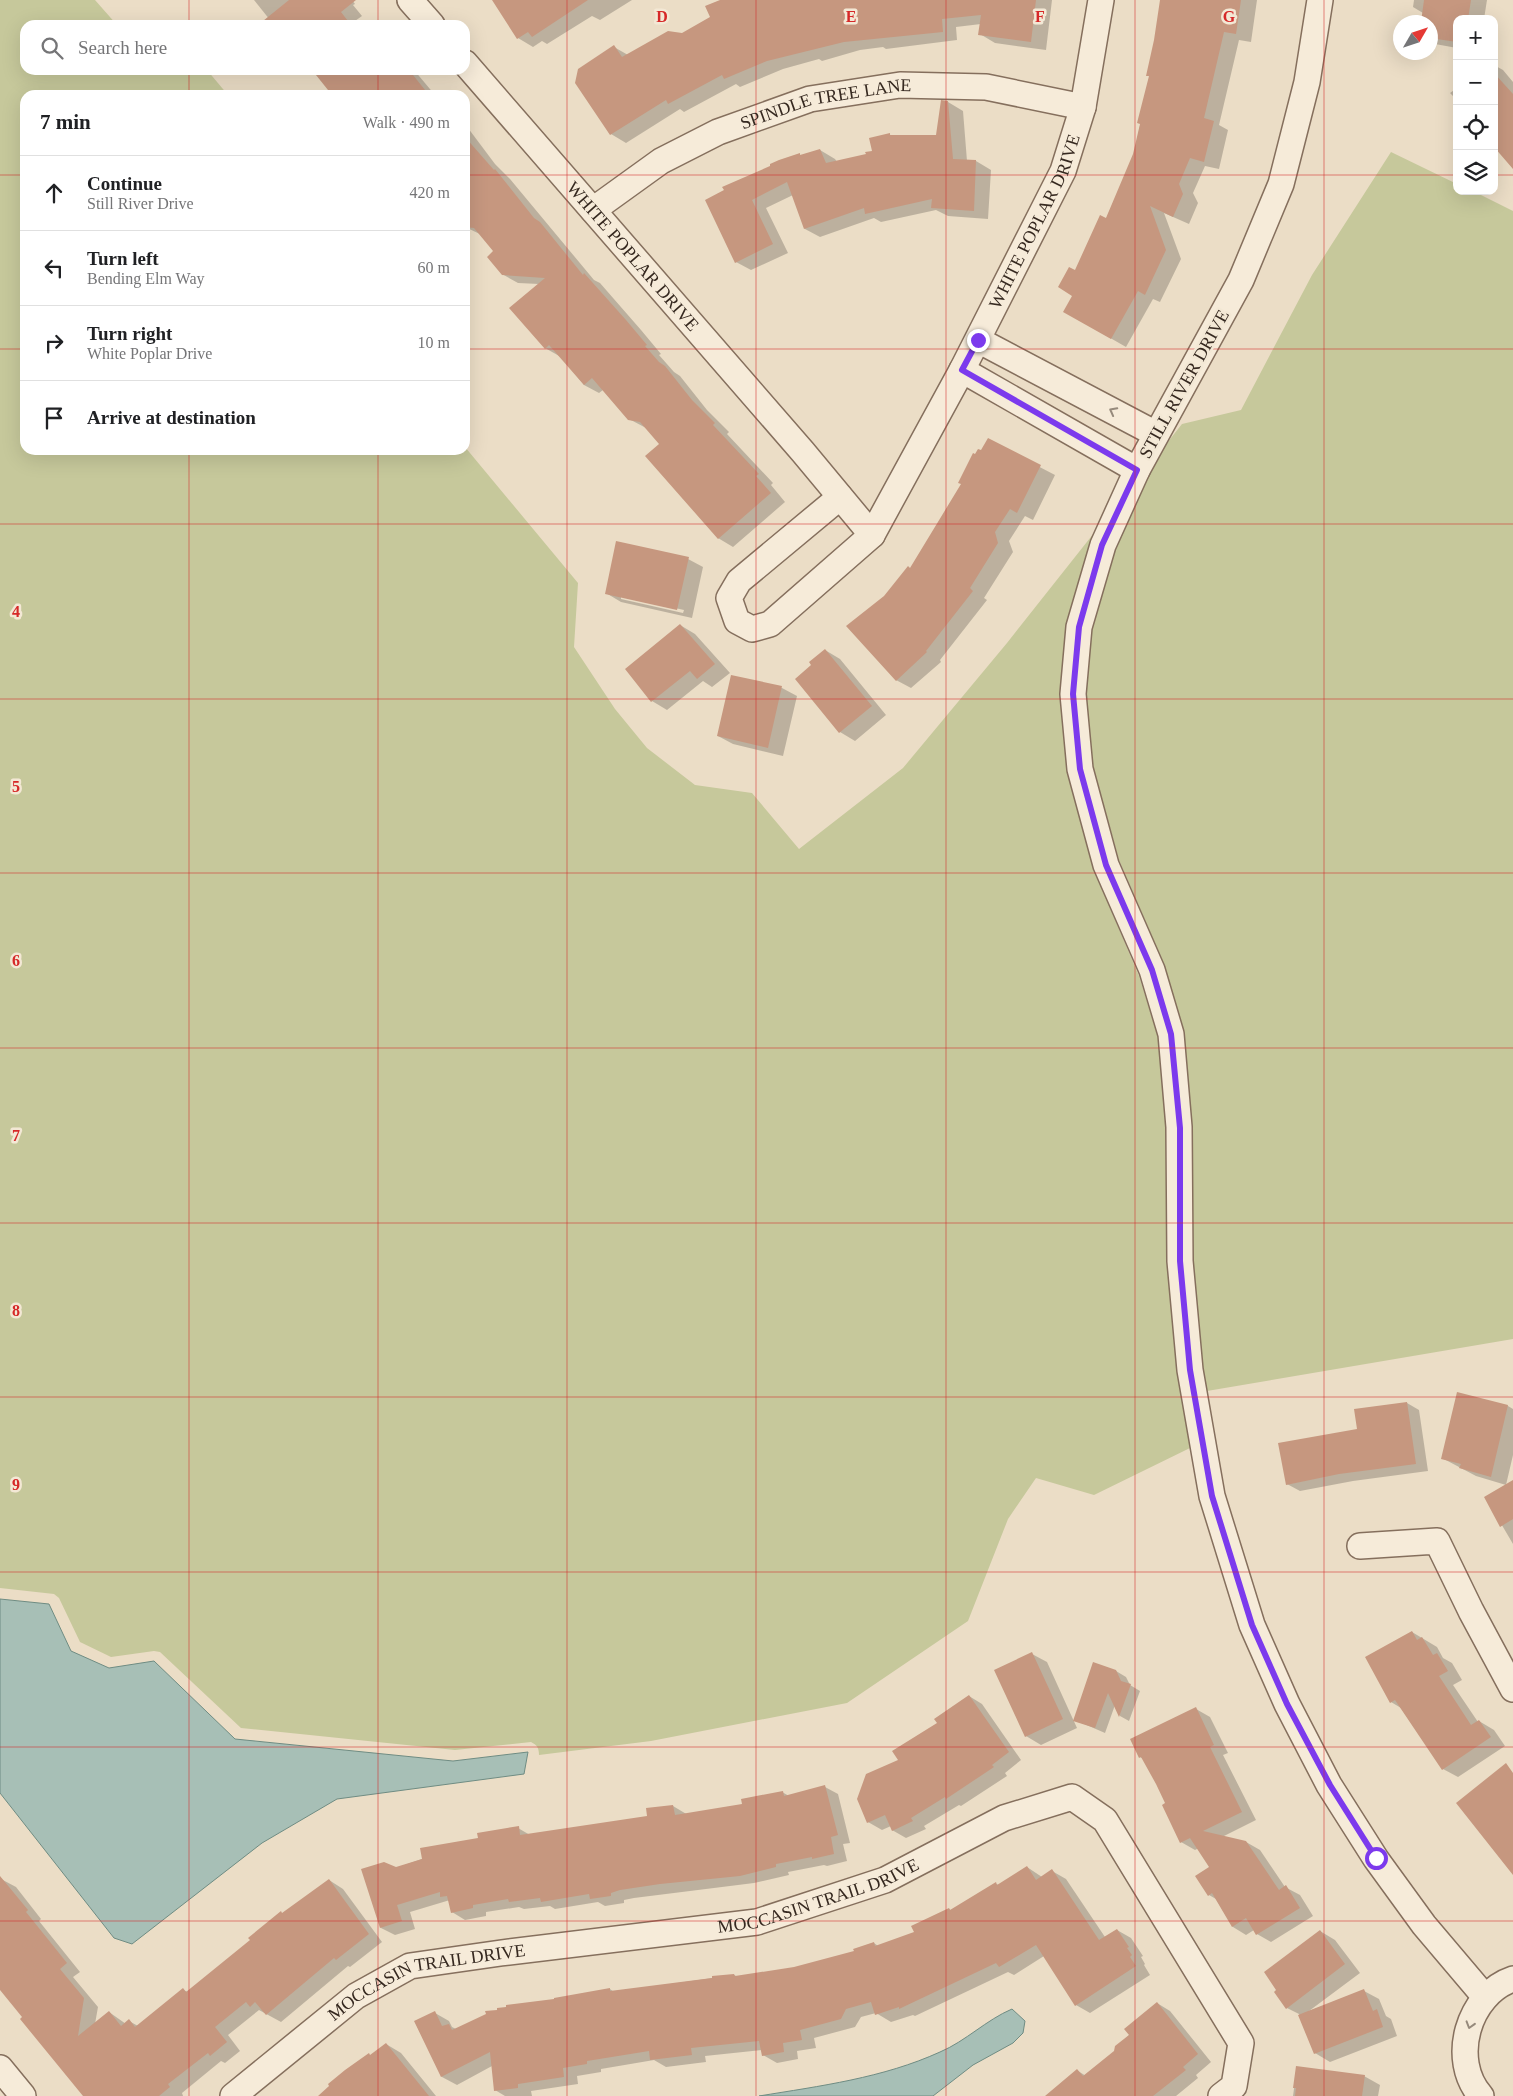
<!DOCTYPE html>
<html lang="en">
<head>
<meta charset="utf-8">
<style>
  body { margin:0; font-family:Georgia,serif; background:#f2f2f2; color:#202124 }
  .controls { position:absolute; right:15px; top:15px; display:grid; overflow:hidden; border-radius:10px; box-shadow:0 5px 20px #0002 }
  .controls button { width:45px; height:45px; display:grid; place-items:center; padding:0; border:0; border-bottom:1px solid #e0e0e0; background:#fff; color:#202124; font:25px sans-serif }
  .compass { position:absolute; left:1393px; top:15px; width:45px; height:45px; border-radius:50%; background:#fff; box-shadow:0 5px 20px #0002; rotate:51deg }
  .stop { position:absolute; width:15px; height:15px; margin:-11px; border:4px solid #7c3aed; border-radius:50%; background:#fff }
  .stop.end { background:#7c3aed; border-color:#fff; box-shadow:0 1px 5px #0008 }
  .list { margin:0; padding:0; list-style:none }
  h2 { display:flex; justify-content:space-between; align-items:center; height:65px; margin:0; padding:0 20px; font-size:21px }
  h2 small { font-size:16px; font-weight:400; color:#757577 }
  .list li { display:grid; grid-template-columns:32px 1fr auto; gap:15px; align-items:center; box-sizing:border-box; height:75px; padding:0 20px; border-top:1px solid #e0e0e0 }
  .list b { display:block; font-size:19px; white-space:nowrap }
  .list p { margin:0; font-size:16px; white-space:nowrap; color:#757577 }
  .list em { font-size:16px; font-style:normal; color:#757577 }
  .icon { flex:none; width:28px; height:28px; fill:none; stroke:currentColor; stroke-width:2; stroke-linecap:round; stroke-linejoin:round }
  .map { position:relative; flex:none; width:1513px; height:2096px; overflow:hidden }
  .search { position:absolute; background:#fff; box-shadow:0 5px 20px #0002; left:20px; top:20px; width:450px; height:55px; display:flex; align-items:center; gap:12px; box-sizing:border-box; padding:0 18px; border-radius:15px; color:#757577; font-size:19px }
  .panel { position:absolute; background:#fff; box-shadow:0 5px 20px #0002; left:20px; top:90px; width:450px; height:365px; border-radius:15px }
  .map>svg:first-child { display:block }
  .green { fill:#c6c89b }
  .water { fill:#a7bfb6; stroke:#6f8c83 }
  .shadow { fill:#0003; fill-rule:evenodd }
  .building { fill:#c6977f }
  .lines { fill:none; stroke-linecap:round; stroke-linejoin:round }
  .street-casing { stroke:#856f5d; stroke-width:28 }
  .street { stroke:#f6ebd9; stroke-width:25 }
  .oneway { stroke:#968a7c }
  .route { stroke:#7c3aed; stroke-width:6 }
  .grid { fill:none; stroke:#d62828; stroke-width:1; stroke-opacity:0.55 }
  .labels { text-anchor:middle; dominant-baseline:central; stroke-width:5; stroke-linejoin:round; paint-order:stroke }
  .street-label { font-size:18px; fill:#362920; stroke:#f3e8d5 }
  .grid-label { font-size:16px; text-anchor:middle; font-weight:bold; fill:#d62828; stroke:#f3e8d5; stroke-width:5; stroke-linejoin:round; paint-order:stroke }
</style>
</head>
<body>
<div class="map">
<svg width="1513" height="2096" viewBox="0 0 1513 2096">
  <rect width="100%" height="100%" fill="#ebddc6"/>
  <path class="green" d="M0,0H95L117,25H25V70H207L228,95H25V450H465V447L578,583L574,647L615,709L647,748L695,785L752,793L799,849L903,768L1007,643L1094,533L1066,627L1060,697L1067,772L1094,870L1139,976L1158,1037L1167,1129V1263L1177,1372L1190,1448L1094,1495L1036,1478L1008,1519L968,1621L847,1703L651,1741L539,1755C539,1748 537,1745 531,1742L455,1750L241,1728L160,1652L154,1651L111,1657L80,1642L59,1598L54,1594L0,1588Z
    M1391,152L1457,184V191H1473L1513,211V1339L1207,1391L1202,1367L1193,1259L1192,1126L1183,1031L1164,964L1119,860L1093,766L1086,693L1092,627L1115,548L1148,475L1163,448L1182,424L1241,410L1312,275Z"/>
  <path class="water" d="M0,1599L49,1604L71,1651L109,1668L154,1661L235,1739L453,1761L528,1752L524,1774L337,1799L262,1843L132,1944L114,1938L0,1793Z
    M1012,2009L1025,2021L1023,2033L1013,2043L973,2065L933,2096H759C820,2086 883,2078 940,2052C966,2041 986,2020 1012,2009Z"/>
  <path class="shadow" d="M254,0H352L355,4L353,5L362,16L355,21L358,25H274Z
    M493,0H632L600,20L592,16L547,44L542,41L533,47L518,38Z
    M724,0H1052L1046,50L995,43L980,34L981,24L956,27L957,40L886,49L883,47L860,50L822,61L819,59L783,69L740,87L736,84L684,112L680,109L626,143L611,134L614,47L628,55L682,34L711,17Z
    M1161,0H1257L1251,42L1239,40L1219,125L1228,130L1219,169L1205,166L1193,193L1198,203L1189,224L1164,213L1181,259L1160,302L1153,299L1126,347L1065,312L1074,295L1076,272L1106,219L1134,155L1150,77L1147,75L1155,40Z
    M1414,0H1487L1484,19H1457V48L1435,44L1430,42V22H1422L1423,13L1413,7Z
    M1494,65L1503,70L1513,82V163L1498,149L1494,152Z
    M314,70H414L435,95H335Z
    M1457,88V100L1450,93Z
    M948,102L963,111L967,161H976L991,170L988,219L948,216L936,210L881,222L874,218L820,237L805,229L793,195L766,208L788,253L751,270L736,262L707,200L799,154L802,156L820,150L835,159L837,162L867,155L874,152L889,134L892,136L937,137Z
    M465,124L495,164L510,179L594,280L600,283L641,330L661,354L659,355L674,372L680,376L707,410L729,432L727,434L773,483L771,485L785,502L733,547L718,538L661,444L648,429L629,419L603,390L599,393L584,385L561,357L545,348L539,284L518,283L502,274L495,252L482,235L465,227Z
    M988,440L1055,475L1033,520L1025,516L1009,541L1013,552L984,598L987,600L940,660L941,662L911,688L896,680L885,597L911,569Z
    M688,559L703,567L692,618L621,602L606,593ZM621,596L684,610L683,613L621,599Z
    M680,625L695,634L730,673L712,687L703,681L667,710L652,701Z
    M825,650L840,659L886,715L855,741L840,732L813,665Z
    M732,676L782,688L797,696L783,756L733,744L718,736Z
    M1458,1394L1508,1406L1513,1409V1455L1506,1485L1476,1476L1442,1458Z
    M1407,1403L1419,1410L1428,1471L1353,1481L1300,1491L1287,1484L1359,1430Z
    M1513,1482V1544L1486,1498Z
    M1412,1632L1437,1647L1443,1658L1452,1663L1462,1680L1453,1685L1478,1722L1479,1721L1494,1730L1505,1746L1458,1777L1443,1769L1401,1708L1391,1702Z
    M1032,1654L1047,1662L1077,1728L1041,1745L1026,1736Z
    M1116,1671L1126,1677L1130,1685L1140,1691L1129,1721L1120,1716L1115,1705L1105,1733L1075,1720Z
    M969,1696L982,1704L1021,1760L1005,1773L1007,1776L961,1806L959,1805L924,1826L926,1829L906,1838L892,1830L891,1826L882,1830L868,1822L900,1760Z
    M1196,1709L1210,1717L1228,1753L1223,1755L1256,1820L1222,1837L1246,1842L1260,1850L1285,1887L1300,1895L1313,1916L1271,1942L1257,1934L1254,1930L1246,1935L1233,1927L1216,1899L1209,1895L1211,1867L1199,1848L1195,1850L1181,1842L1167,1804L1145,1760L1140,1757Z
    M825,1787L838,1794L850,1843L843,1844L847,1861L827,1866L824,1865L788,1872L789,1875L754,1883L634,1898L624,1900V1903L605,1906L598,1902L555,1909L550,1906L524,1909L519,1907L486,1912V1916L465,1920L452,1912L450,1900L410,1912L415,1929L395,1935L381,1928L396,1868L479,1839L518,1828L530,1835L649,1817L673,1806L688,1815L744,1805L782,1792L789,1796Z
    M1027,1867L1042,1877L1052,1871L1066,1879L1105,1937L1117,1930L1131,1938L1143,1956L1141,1957L1145,1964L1144,1965L1150,1975L1090,2013L1076,2005L1044,1956L1014,1975L1008,1972L915,2016L913,2015L891,2022L876,2013L861,2017L855,2027L814,2038L816,2048L797,2051L798,2059L777,2063L763,2055L762,2050L705,2056L706,2062L666,2067L654,2060L601,2069V2072L577,2076L578,2084L531,2091L532,2096H505L495,2090L492,2066L457,2085L442,2077L415,2022L435,2013L449,2021L452,2027L456,2029L555,2000L610,1989L614,1992L734,1975L738,1977L794,1968L855,1952L874,1943L878,1946L916,1933L949,1909L952,1911L996,1884L999,1885Z
    M1,1879L16,1887L41,1919L39,1921L80,1972L73,1977L98,2007L95,2024L109,2012L126,2024L129,2021L138,2026L183,1990L188,1992L283,1914L329,1880L343,1889L382,1942L350,1967L348,1966L281,2022L259,2010L228,2035L240,2051L225,2063L221,2061L182,2093L183,2096H85L0,1984Z
    M1320,1931L1335,1940L1360,1973L1309,2011L1364,1991L1379,1999L1386,2016L1391,2019L1397,2036L1330,2062L1315,2053L1299,2014L1287,2008Z
    M1157,2003L1170,2011L1211,2062L1196,2075L1198,2078L1176,2096H1047L1078,2071L1086,2076L1115,2051Z
    M386,2044L401,2053L436,2096H324Z
    M1297,2067L1364,2076L1380,2085L1378,2096H1293Z"/>
  <path class="building" d="M289,0H356L341,12L351,25H258Z
    M492,0H588L532,37L528,32L517,39Z
    M720,0H1036L1031,42L978,35L981,15L942,19L943,32L844,42L767,61L724,79L722,75L668,104L666,100L610,135L575,83L578,69L614,45L622,57L668,31L682,33L710,17L705,6Z
    M1160,0H1241L1236,34L1224,32L1204,118L1214,121L1204,162L1190,158L1179,184L1183,194L1173,217L1150,206L1166,250L1145,295L1138,291L1111,339L1063,312L1072,296L1058,287L1069,267L1075,270L1100,215L1106,218L1133,154L1140,124L1137,123L1149,76H1146L1154,40Z
    M1424,0H1471L1468,19H1457V42L1430,38V22H1421Z
    M312,70H409L429,95H332Z
    M1494,73L1513,94V169L1494,147Z
    M941,100L948,101L953,159L976,160L974,211L931,208L932,199L865,214L864,208L804,229L787,182L752,200L773,244L735,263L705,200L724,190L722,187L770,166V164L779,160L800,153V155L820,149L826,163L866,154L865,152L872,151L869,138L890,133V135H936Z
    M465,137L494,170L495,169L534,218L540,222L583,275L584,273L626,320L647,345L645,346L659,362L665,366L692,400L715,423L713,425L759,474L756,476L771,493L718,539L645,456L659,444L640,422L628,420L592,378L584,385L549,345L545,349L509,308L545,278L502,275L487,257L493,251L474,228L465,227Z
    M988,438L1041,465L1017,513L1010,509L995,532L998,543L970,588L973,591L926,651L927,652L896,681L846,626L884,596L908,566L910,568L961,484L958,483L973,453L975,454L978,449L981,450Z
    M616,541L689,557L677,610L605,594Z
    M680,624L715,664L697,679L690,671L651,702L625,669Z
    M825,649L872,706L839,733L795,679L811,665L809,662Z
    M731,675L782,686L768,748L717,736Z
    M1457,1392L1508,1405L1491,1477L1459,1468L1461,1464L1441,1459Z
    M1407,1402L1416,1464L1339,1474L1286,1485L1278,1443L1357,1429L1354,1409Z
    M1513,1480V1519L1500,1527L1484,1497Z
    M1412,1631L1417,1640L1422,1637L1433,1655L1437,1653L1448,1671L1439,1676L1471,1725L1479,1720L1491,1737L1442,1770L1395,1700L1390,1703L1365,1657Z
    M1032,1652L1063,1719L1025,1737L994,1670Z
    M1093,1662L1116,1670L1121,1681L1131,1684L1119,1717L1108,1693L1095,1728L1073,1721Z
    M969,1695L1009,1752L992,1765L994,1767L946,1799L945,1797L911,1818L913,1821L892,1831L885,1815L867,1823L857,1799L866,1774L898,1760L892,1751L937,1723L934,1719Z
    M1196,1707L1214,1745L1210,1747L1242,1812L1203,1831L1246,1841L1279,1890L1286,1885L1300,1908L1256,1935L1246,1918L1232,1927L1212,1893L1208,1896L1195,1876L1209,1867L1190,1838L1180,1843L1162,1805L1165,1803L1156,1784L1141,1757L1139,1758L1130,1739Z
    M1506,1763L1513,1773V1875L1456,1803Z
    M825,1785L838,1835L831,1837L834,1854L812,1859V1857L776,1864V1867L740,1876L660,1884L620,1890L611,1893V1896L590,1899L589,1894L541,1902L540,1898L509,1902L508,1899L473,1905V1908L451,1913L447,1896L440,1897V1892L397,1905L402,1921L380,1928L361,1869L384,1862L396,1867L422,1859L420,1848L478,1838L477,1833L519,1826L520,1835L647,1816L646,1808L673,1805L675,1815L742,1804L741,1799L783,1791L784,1796Z
    M1027,1866L1036,1880L1052,1869L1099,1940L1117,1929L1129,1947L1127,1948L1132,1955L1130,1957L1136,1966L1075,2006L1036,1945L999,1967L996,1963L899,2009V2007L875,2015L871,2002L846,2009L841,2019L800,2030L802,2040L783,2043L784,2052L762,2056L759,2041L691,2048L692,2055L650,2060L649,2051L587,2061V2064L563,2068L564,2077L518,2084V2088L494,2091L490,2052L441,2077L414,2021L435,2011L442,2026L449,2024L452,2030L486,2014L485,2011L497,2010V2008L506,2007V2005L554,1999V1998L610,1988V1991L712,1978V1976L734,1974L735,1976L794,1967L854,1951L853,1949L874,1942L875,1946L914,1932L911,1926L949,1908L950,1910L996,1882L997,1885Z
    M0,1876L28,1910L26,1912L67,1963L60,1969L84,1998L78,2036L109,2011L121,2026L129,2019L135,2027L183,1988L186,1992L250,1940L248,1938L281,1911L282,1913L329,1879L369,1934L336,1960L334,1958L266,2015L255,2002L250,2007L246,2002L215,2027L227,2042L210,2056L208,2053L168,2084L170,2087L159,2096H83L20,2019L22,2017L0,1990Z
    M1320,1930L1345,1964L1286,2009L1274,1992L1276,1990L1264,1972Z
    M1364,1989L1373,2011L1377,2009L1383,2027L1314,2054L1298,2015Z
    M1157,2002L1198,2054L1183,2067L1186,2070L1153,2096H1045L1077,2069L1083,2076L1114,2051L1115,2046L1129,2035L1124,2029Z
    M386,2043L429,2096H318L329,2086L328,2084L345,2070L369,2053L370,2055Z
    M1296,2066L1365,2075L1362,2096H1295L1296,2088H1293Z"/>
  <g class="lines">
    <g class="street-casing">
      <g id="street">
        <path d="M410,0L432,25"/>
        <path d="M1320,0L1307,82L1281,184L1241,280L1137,470L1103,545L1079,627L1073,694L1080,769L1106,865L1152,970L1171,1034L1179,1127L1180,1261L1190,1370L1212,1496L1252,1625L1287,1704L1329,1785L1376,1859L1424,1925L1485,1997"/>
        <path id="s1" d="M465,63L803,452L872,535"/>
        <path id="s2" d="M593,210L661,161L718,132L810,99L900,85L986,87L1083,107"/>
        <path d="M978,340L1156,434"/>
        <path d="M962,370L1137,470"/>
        <path id="s3" d="M840,497L739,581L729,598L737,621L752,629L770,624L872,535L962,370L1063,171L1083,107L1101,0"/>
        <path d="M1360,1546L1437,1541L1471,1611L1513,1689"/>
        <path d="M0,2068L23,2096"/>
        <path id="s4" d="M233,2096L356,1996L410,1966L501,1953L757,1922L885,1880L1004,1818L1072,1797L1105,1820L1241,2043L1234,2086L1221,2096"/>
        <path d="M1481,2096C1449,2060 1468,1994 1513,1979"/>
      </g>
    </g>
    <use href="#street" class="street"/>
  </g>
  <defs><path id="oneway-chevron" d="M-2-3.5L2.5 0L-2 3.5" fill="none" stroke-width="1.6" stroke-linecap="round" stroke-linejoin="round" transform="scale(1.25)"/></defs>
  <g class="oneway">
    <use href="#oneway-chevron" transform="translate(1113 411) rotate(-152)"/>
    <use href="#oneway-chevron" transform="translate(1470 2025) rotate(107)"/>
  </g>
  <g class="lines">
    <path class="route" d="M978,340L962,370L1137,470L1102,545L1079,627L1073,694L1080,769L1106,865L1152,970L1171,1034L1180,1128V1261L1190,1370L1212,1496L1252,1625L1287,1704L1330,1785L1376,1858"/>
  </g>
  <path class="grid" d="M189,0V25M378,0V25M567,0V2096M756,0V2096M946,0V2096M1135,0V2096M1324,0V2096M189,70V95M378,70V95M0,175H25M465,175H1457M1494,175H1513M0,349H25M465,349H1513M189,450V2096M378,450V2096M0,524H1513M0,699H1513M0,873H1513M0,1048H1513M0,1223H1513M0,1397H1513M0,1572H1513M0,1747H1513M0,1921H1513"/>
  <g class="labels">
    <g class="street-label">
      <text stroke="none"><textPath href="#s2" startOffset="260">SPINDLE TREE LANE</textPath></text>
      <text stroke="none"><textPath href="#s3" startOffset="700">WHITE POPLAR DRIVE</textPath></text>
      <text stroke="none"><textPath href="#s1" startOffset="256">WHITE POPLAR DRIVE</textPath></text>
      <text transform="translate(1184 384) rotate(-61)">STILL RIVER DRIVE</text>
      <text stroke="none"><textPath href="#s4" startOffset="636">MOCCASIN TRAIL DRIVE</textPath></text>
      <text stroke="none"><textPath href="#s4" startOffset="231">MOCCASIN TRAIL DRIVE</textPath></text>
    </g>
  </g>
  <g class="grid-label">
    <text x="662" y="22">D</text>
    <text x="851" y="22">E</text>
    <text x="1040" y="22">F</text>
    <text x="1229" y="22">G</text>
    <text x="16" y="617">4</text>
    <text x="16" y="792">5</text>
    <text x="16" y="966">6</text>
    <text x="16" y="1141">7</text>
    <text x="16" y="1316">8</text>
    <text x="16" y="1490">9</text>
  </g>
</svg>
<div class="controls">
<button>+</button>
<button>−</button>
<button><svg class="icon" aria-label="locate" viewBox="0 0 24 24"><circle cx="12" cy="12" r="6"/><path d="M12 2v4M12 18v4M2 12h4M18 12h4"/></svg></button>
<button><svg class="icon" aria-label="layers" viewBox="0 0 24 24"><path d="M12 4l9 5-9 5-9-5zM3 14l9 5 9-5"/></svg></button>
</div>
<svg class="compass" viewBox="-18 -18 36 36"><path d="M0-13l5 13h-10z" fill="#e53935"/><path d="M0 13l5-13h-10z" fill="#757577"/></svg>
<div class="stop" style="left:1376px;top:1858px"></div>
<div class="stop end" style="left:978px;top:340px"></div>
<div class="search"><svg class="icon" aria-label="search" viewBox="0 0 24 24"><circle cx="10" cy="10" r="6"/><path d="M15 15l6 6"/></svg>Search here</div>
<section class="panel">
<h2>7 min<small>Walk · 490 m</small></h2>
<ul class="list">
<li><svg class="icon" aria-label="ahead" viewBox="0 0 24 24"><path d="M12 20V5M6 11l6-6 6 6"/></svg><div><b>Continue</b><p>Still River Drive</p></div><em>420 m</em></li>
<li><svg class="icon" aria-label="left" viewBox="0 0 24 24"><path d="M17 20v-9H6M10 6l-5 5 5 5"/></svg><div><b>Turn left</b><p>Bending Elm Way</p></div><em>60 m</em></li>
<li><svg class="icon" aria-label="right" viewBox="0 0 24 24"><path d="M7 20v-9h11M14 6l5 5-5 5"/></svg><div><b>Turn right</b><p>White Poplar Drive</p></div><em>10 m</em></li>
<li><svg class="icon" aria-label="arrive" viewBox="0 0 24 24"><path d="M6 21V4h12l-3 4 3 4H6"/></svg><div><b>Arrive at destination</b></div></li>
</ul>
</section>
</div>
</body>
</html>
